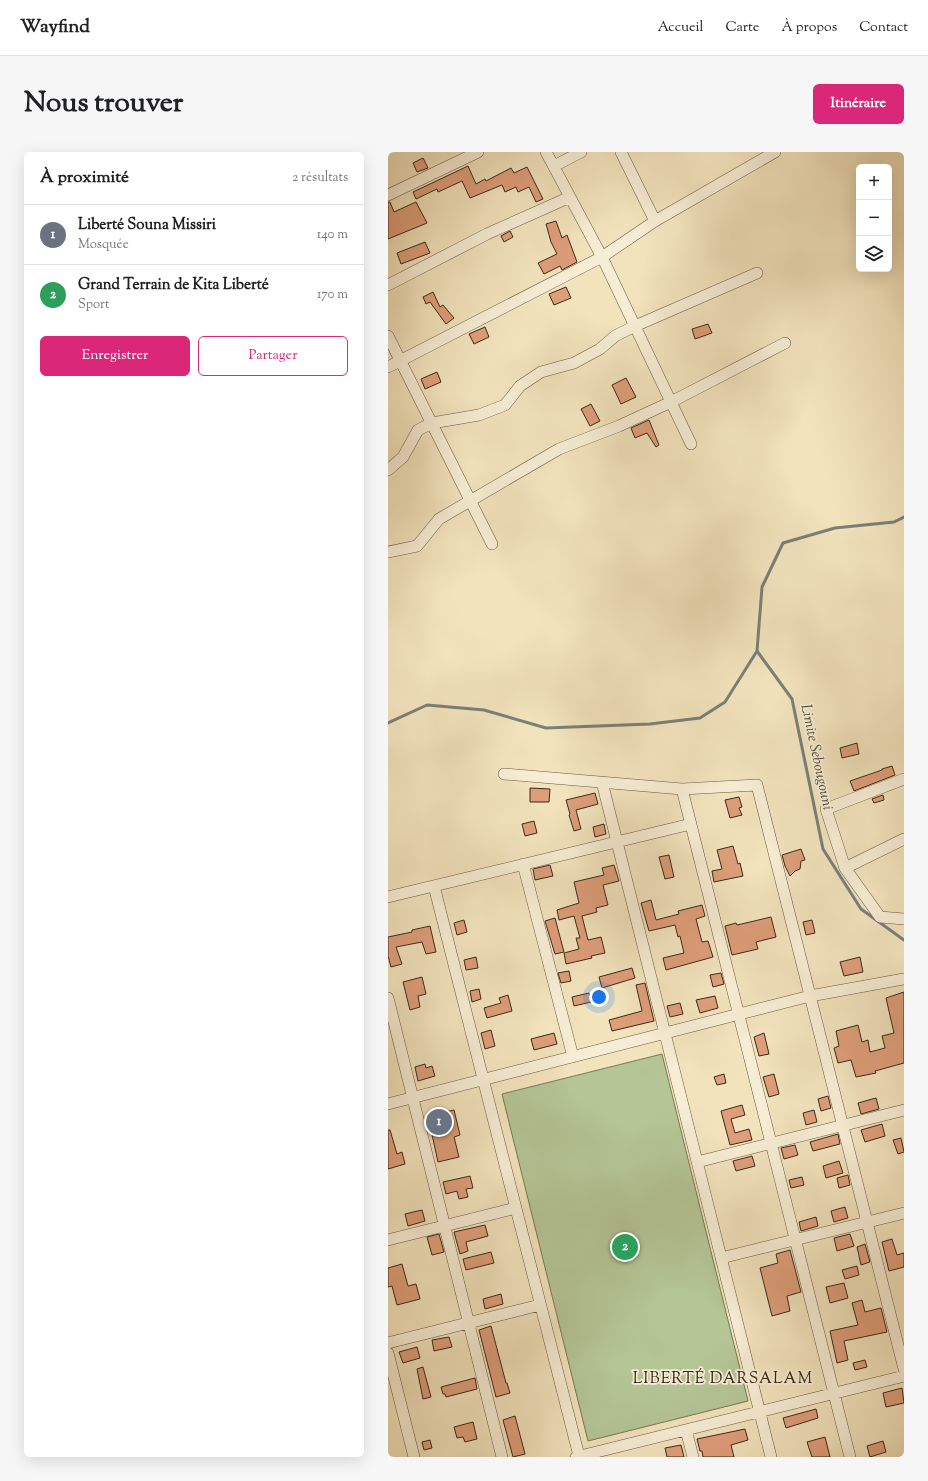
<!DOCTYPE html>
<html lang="fr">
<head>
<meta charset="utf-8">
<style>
  body { margin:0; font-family:"Sorts Mill Goudy",serif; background:#f6f6f6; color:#202124 }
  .controls { position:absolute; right:12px; top:12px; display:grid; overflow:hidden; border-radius:6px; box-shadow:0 4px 16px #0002 }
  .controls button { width:36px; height:36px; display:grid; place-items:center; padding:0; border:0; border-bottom:1px solid #e0e0e0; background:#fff; color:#202124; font:20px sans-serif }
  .you { position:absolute; left:211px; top:845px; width:14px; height:14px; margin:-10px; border:3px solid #fff; border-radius:50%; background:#1a73e8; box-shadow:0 0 0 6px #1a73e833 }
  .badge { display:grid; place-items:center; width:26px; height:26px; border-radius:50%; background:#db2777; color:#fff; font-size:13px; font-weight:700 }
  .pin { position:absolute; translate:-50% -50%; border:2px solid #fff; box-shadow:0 1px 4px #0006 }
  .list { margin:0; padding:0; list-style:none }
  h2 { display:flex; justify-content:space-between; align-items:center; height:52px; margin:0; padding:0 16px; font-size:17px }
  h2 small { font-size:13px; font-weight:400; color:#757577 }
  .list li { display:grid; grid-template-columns:26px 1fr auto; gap:12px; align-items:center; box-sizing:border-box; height:60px; padding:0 16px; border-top:1px solid #e0e0e0 }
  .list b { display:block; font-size:15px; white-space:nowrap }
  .list p { margin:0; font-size:13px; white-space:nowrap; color:#757577 }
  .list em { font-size:13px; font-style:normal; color:#757577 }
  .actions { display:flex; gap:8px; padding:12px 16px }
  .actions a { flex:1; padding:9px 0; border:1px solid #db2777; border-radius:6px; text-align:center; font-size:14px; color:#db2777 }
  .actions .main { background:#db2777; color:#fff }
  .icon { flex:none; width:22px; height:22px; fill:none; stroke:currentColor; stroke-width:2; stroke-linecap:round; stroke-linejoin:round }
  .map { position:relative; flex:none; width:516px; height:1305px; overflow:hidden; border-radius:6px }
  header { display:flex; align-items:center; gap:24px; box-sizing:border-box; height:56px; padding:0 20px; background:#fff; border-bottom:1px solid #e0e0e0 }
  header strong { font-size:19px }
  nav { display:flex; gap:22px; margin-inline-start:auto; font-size:14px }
  .intro { display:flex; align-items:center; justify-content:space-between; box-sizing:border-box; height:96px; padding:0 24px }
  h1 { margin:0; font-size:28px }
  .button { padding:10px 18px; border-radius:6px; background:#db2777; color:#fff; font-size:14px; font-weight:700 }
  main { display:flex; gap:24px; padding:0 24px }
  aside { flex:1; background:#fff; border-radius:6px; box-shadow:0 4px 16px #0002 }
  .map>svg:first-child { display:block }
  .green { fill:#b4c596; stroke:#787757 }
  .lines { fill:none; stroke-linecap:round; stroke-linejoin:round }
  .stream { stroke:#78817a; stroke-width:3 }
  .building { fill:#de9e7a; stroke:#3b2918 }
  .minor-casing { stroke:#695841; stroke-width:12 }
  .minor { stroke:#f7edd4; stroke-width:11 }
  .labels { text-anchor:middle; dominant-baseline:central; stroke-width:3.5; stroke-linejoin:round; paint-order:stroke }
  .water-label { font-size:15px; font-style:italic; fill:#544e41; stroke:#f7edd4 }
  .quarter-label { font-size:16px; letter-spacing:1px; fill:#3b2918; stroke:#f7edd4 }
</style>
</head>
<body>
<header>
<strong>Wayfind</strong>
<nav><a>Accueil</a><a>Carte</a><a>À propos</a><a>Contact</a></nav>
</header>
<div class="intro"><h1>Nous trouver</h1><a class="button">Itinéraire</a></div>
<main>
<aside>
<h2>À proximité<small>2 résultats</small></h2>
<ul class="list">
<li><span class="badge" style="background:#6b7280">1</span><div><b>Liberté Souna Missiri</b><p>Mosquée</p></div><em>140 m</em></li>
<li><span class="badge" style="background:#2e9e5b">2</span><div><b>Grand Terrain de Kita Liberté</b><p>Sport</p></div><em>170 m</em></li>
</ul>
<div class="actions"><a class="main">Enregistrer</a><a>Partager</a></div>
</aside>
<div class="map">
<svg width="516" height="1305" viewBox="0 0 516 1305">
  <rect width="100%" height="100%" fill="#f2e3bd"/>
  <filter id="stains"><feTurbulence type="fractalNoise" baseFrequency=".005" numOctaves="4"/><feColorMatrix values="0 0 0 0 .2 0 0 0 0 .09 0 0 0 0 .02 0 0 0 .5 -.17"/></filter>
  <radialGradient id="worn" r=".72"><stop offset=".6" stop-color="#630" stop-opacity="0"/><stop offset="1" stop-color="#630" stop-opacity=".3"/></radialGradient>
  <path class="green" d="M274,902L360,1249L200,1289L114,942Z"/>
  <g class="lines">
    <path class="stream" d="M516,365L506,370L447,376L395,391L374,435L369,499L404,547L435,697L473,757L516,788
      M0,571L39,553L96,558L158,576L262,572L312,566L337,550L369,499"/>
  </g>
  <path class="building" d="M35,6L40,16L29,20L25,11Z
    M80,14L88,32L97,27L98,29L123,16L126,21L139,15L155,47L148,50L141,35L130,40L128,35L117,40L114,33L82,46L74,29L50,40L49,37L28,47L25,40Z
    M0,50H2L6,60L28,50L39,71L0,87Z
    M168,69L174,86L179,83L189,110L174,118L172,114L156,122L150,111L169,102L163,90L158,72Z
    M122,79L125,85L116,90L113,84Z
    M37,90L42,101L13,112L9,101Z
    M178,135L183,146L166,153L161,142Z
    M45,140L52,155L55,153L66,166L58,172L42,150L38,152L35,145Z
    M320,172L324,181L307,187L304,177Z
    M97,175L101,185L86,192L81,182Z
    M49,220L53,230L37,237L33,227Z
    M238,226L248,245L233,252L224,233Z
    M203,252L212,269L202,274L193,257Z
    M261,268L271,293L268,295L259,281L247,286L243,276Z
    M469,591L471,602L454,606L452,596Z
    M504,614L507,623L466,639L462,629L494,618V617Z
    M142,636L162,637L161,650H142Z
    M207,641L210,652L188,658L193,677L186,679L181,663L182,662L178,648Z
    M495,643L496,648L486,651L484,647Z
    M351,645L354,655L351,656L354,663L342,666L337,648Z
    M146,669L149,681L137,684L134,672Z
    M216,672L218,682L207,685L205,675Z
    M345,694L350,712L352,711L355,724L326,730L324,719L334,717L329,698Z
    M413,697L417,708L413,709L412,717L407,719L402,724L397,714L394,703Z
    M281,703L286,725L277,727L271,705Z
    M162,713L165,724L147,728L145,717Z
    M226,713L231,729L215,733L220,753L208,756L209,760L194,764L200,788L213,785L217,801L203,804L204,806L178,812L176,801L191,797L188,786H192L186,764L171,768L169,758L191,751L186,730L216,723L214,716Z
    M263,748L268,768L291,762L290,759L314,753L317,764L308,767L314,790L320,789L325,805L278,818L275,806L296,801L292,784L290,785L287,773L261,779L253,751Z
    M383,765L388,785L368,790L370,797L344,803L337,774L348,771L349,773L362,770Z
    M167,766L176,800L167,802L157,769Z
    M76,768L79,780L69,783L66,771Z
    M424,768L427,781L418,783L415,770Z
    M42,774L48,800L38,802L34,790L8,795L14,812L3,815L0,804V785L24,780V778Z
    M88,805L90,816L78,818L76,808Z
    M472,805L475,820L456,824L452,810Z
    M244,816L247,826L214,836L211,825Z
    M181,819L183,829L173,831L170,821Z
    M333,821L336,832L325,835L322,823Z
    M34,825L38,842L30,844L32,855L22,858L15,830Z
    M257,831L266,869L224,879L221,868L254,859L248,833Z
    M91,837L93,847L84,850L82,839Z
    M516,840V911L487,919L488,921L468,925L463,908L450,911L446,896L451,894L448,879L470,873L474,890L480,888L482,900L497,896L494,884L506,881L498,846Z
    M201,841L203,850L186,854L184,845Z
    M120,843L124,859L99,866L96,856L113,851L111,846Z
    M327,844L330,856L312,861L308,848Z
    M292,851L295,862L282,865L279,854Z
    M103,878L107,894L97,897L93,881Z
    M166,881L169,892L146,898L143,887Z
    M376,881L381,902L371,904L366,885Z
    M37,912L38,916L44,914L47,924L30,929L27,915Z
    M336,922L338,931L329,933L326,925Z
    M386,922L391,942L381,945L375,925Z
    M440,944L443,956L433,959L430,947Z
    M488,946L491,957L473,962L470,951Z
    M354,953L357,963L343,967L347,981L361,977L364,988L342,993L333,959Z
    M66,958L72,983L66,985L71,1005L50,1010L40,964Z
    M426,958L429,970L418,973L415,961Z
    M494,972L497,984L477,990L473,978Z
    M0,978H2L9,1002L14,1000L17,1012L0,1017Z
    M450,982L452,992L425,999L422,990Z
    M513,986L516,1000L510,1002L505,988Z
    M407,993L410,1003L396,1007L393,996Z
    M364,1004L367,1014L348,1019L345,1009Z
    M451,1009L455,1021L438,1026L435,1014Z
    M460,1023L462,1033L451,1036L449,1026Z
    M82,1024L85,1036L78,1037L80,1045L71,1047L69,1039L58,1042L55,1030Z
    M414,1025L416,1033L403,1036L401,1028Z
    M457,1055L460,1066L446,1070L443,1059Z
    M34,1058L37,1069L20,1074L17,1062Z
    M428,1065L430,1074L413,1079L411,1070Z
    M97,1073L100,1084L78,1090L80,1099L72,1102L66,1080Z
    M51,1082L56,1100L44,1103L39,1085Z
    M462,1082L466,1094L449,1099L446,1086Z
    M504,1087L509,1103L516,1101V1115L501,1119L494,1090Z
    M477,1092L482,1110L473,1113L469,1095Z
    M402,1098L413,1140L399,1144L402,1159L384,1164L372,1116L390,1111L388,1102Z
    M103,1100L106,1111L78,1118L75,1107Z
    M14,1112L20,1134L28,1132L32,1147L9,1153L4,1134L0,1135V1116Z
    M469,1114L471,1123L457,1127L454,1118Z
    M456,1131L460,1146L442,1151L438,1135Z
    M113,1142L115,1152L97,1157L95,1147Z
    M474,1148L477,1160L493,1156L499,1180L456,1189L460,1208L449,1211L442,1179L470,1173L464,1151Z
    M103,1174L118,1231H119L122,1241L108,1245L91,1178Z
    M61,1185L64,1195L46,1199L44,1188Z
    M29,1195L32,1206L15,1211L11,1200Z
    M477,1208L479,1215L467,1218L465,1211Z
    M35,1215L43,1245L35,1247L29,1217Z
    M87,1226L89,1237L58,1245L57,1242H55L53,1235Z
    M514,1236L516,1251L498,1255L495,1241Z
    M428,1257L430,1266L398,1276L395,1266Z
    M127,1264L137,1302L125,1305L115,1268Z
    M85,1270L89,1287L77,1290L75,1285L69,1286L66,1275Z
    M357,1277L360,1288L343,1293L346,1305H315L314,1299H312L309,1287Z
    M437,1285L442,1305H424L419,1290Z
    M42,1288L44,1296L36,1298L34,1290Z
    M495,1289L498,1300L482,1305L479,1294Z
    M293,1293L296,1305H279L277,1296Z"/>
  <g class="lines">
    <g class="minor-casing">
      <path id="minor" d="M158,0L214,105L303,292
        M233,0L267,69
        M166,14L193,0
        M0,43L90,0
        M0,133L99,82L182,45
        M0,184L104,392
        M0,215L214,105L267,69L387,0
        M0,318L15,305L30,278L44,271L91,263L117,253L132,234L153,220L186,211L212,197L227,184L247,174L369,121
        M0,400L29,394L51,367L171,297L231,274L283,250L397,191
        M116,622L294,637L369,633L516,1217
        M516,627L438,657L457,716L492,765L516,767
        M214,630L383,1305
        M294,637L462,1305
        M135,712L185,905
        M457,716L516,687
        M46,734L191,1304
        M0,745L303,672
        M0,846L114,1305
        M0,952L422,844L516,827
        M309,1010L516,958
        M0,1088L128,1056
        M333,1106L516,1061
        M0,1191L152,1153
        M0,1201L26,1305
        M298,1278L305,1305
        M188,1305L516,1224"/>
    </g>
    <use href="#minor" class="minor"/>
  </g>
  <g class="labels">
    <g class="water-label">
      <text transform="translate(428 605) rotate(78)">Limite Sebougouni</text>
    </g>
    <g class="quarter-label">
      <text x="335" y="1227">LIBERTÉ DARSALAM</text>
    </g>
  </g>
  <rect width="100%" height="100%" filter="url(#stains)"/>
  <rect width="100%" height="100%" fill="url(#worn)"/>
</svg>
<div class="controls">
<button>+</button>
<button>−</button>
<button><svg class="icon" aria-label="layers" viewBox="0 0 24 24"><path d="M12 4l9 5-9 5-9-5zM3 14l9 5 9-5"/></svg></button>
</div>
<div class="you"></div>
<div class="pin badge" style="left:51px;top:970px;background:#6b7280">1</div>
<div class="pin badge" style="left:237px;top:1095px;background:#2e9e5b">2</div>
</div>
</main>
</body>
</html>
